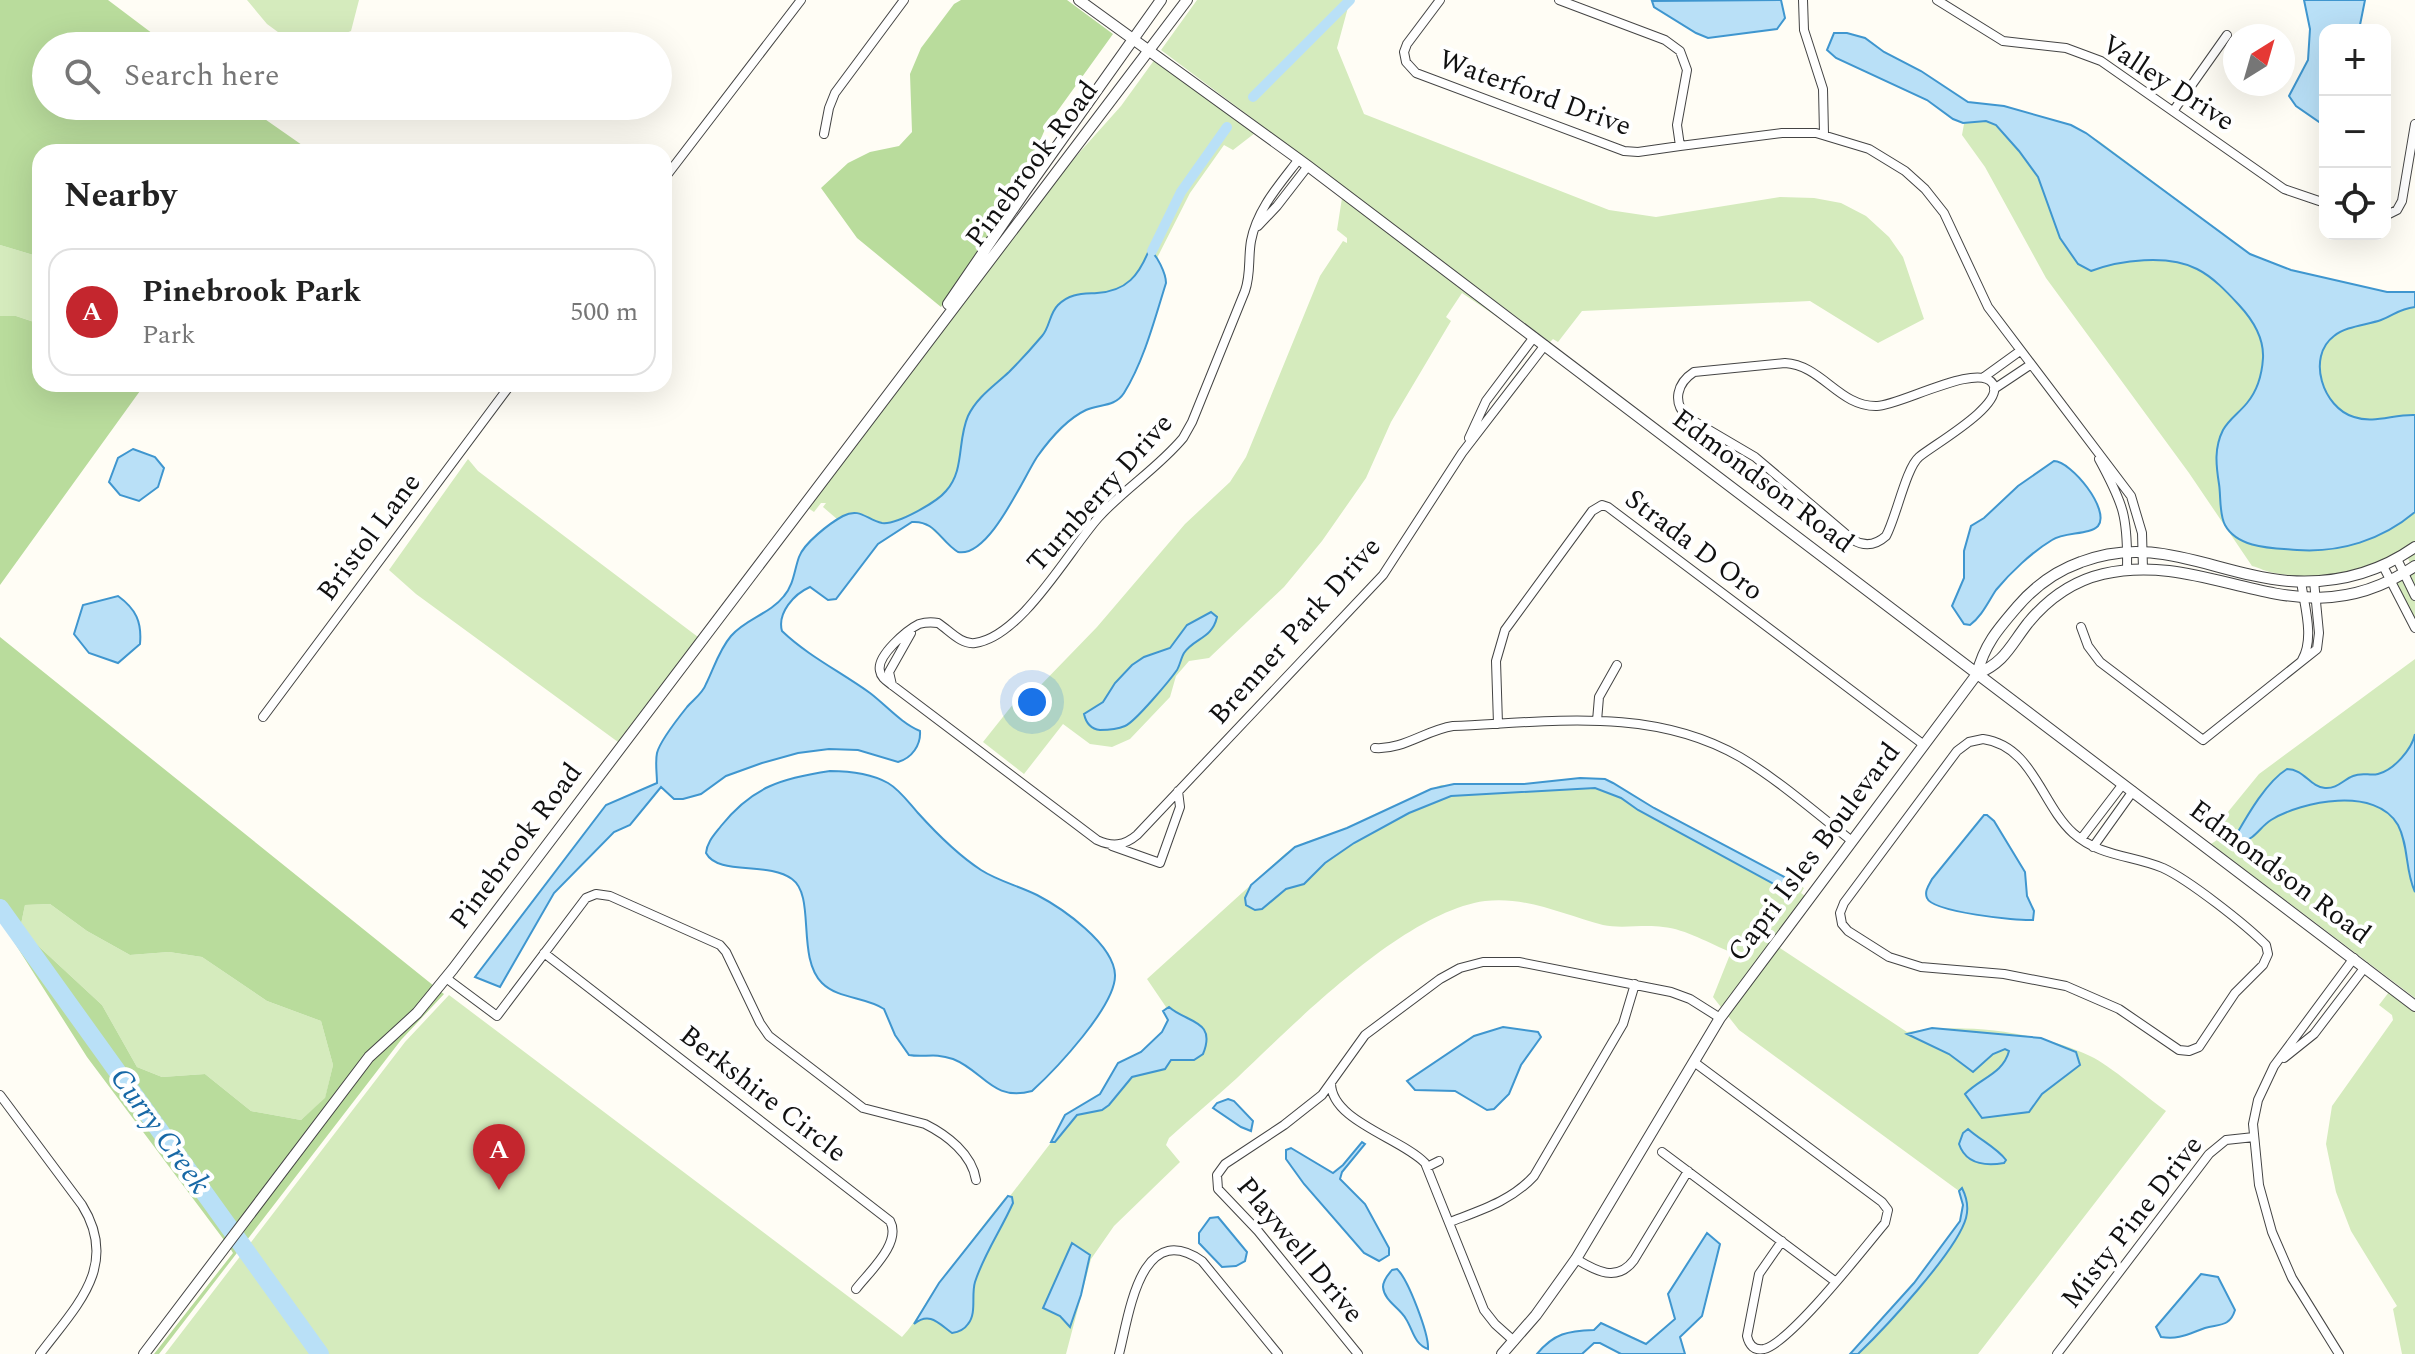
<!DOCTYPE html>
<html lang="en">
<head>
<meta charset="utf-8">
<style>
  body { margin:0; font-family:Spectral,serif; background:#f2f2f2; color:#222 }
  .controls { position:absolute; right:24px; top:24px; display:grid; overflow:hidden; border-radius:16px; box-shadow:0 8px 32px #0002 }
  .controls button { width:72px; height:72px; display:grid; place-items:center; padding:0; border:0; border-bottom:2px solid #e0e0e0; background:#fff; color:#222; font:40px sans-serif }
  .compass { position:absolute; left:2223px; top:24px; width:72px; height:72px; border-radius:50%; background:#fff; box-shadow:0 8px 32px #0002; rotate:37deg }
  .you { position:absolute; left:1032px; top:702px; width:28px; height:28px; margin:-20px; border:6px solid #fff; border-radius:50%; background:#1a73e8; box-shadow:0 0 0 12px #1a73e833 }
  .badge { display:grid; place-items:center; width:52px; height:52px; border-radius:50%; background:#c4262e; color:#fff; font-size:26px; font-weight:700 }
  .pin { position:absolute; translate:-50% -66px; filter:drop-shadow(0 2px 4px #0008) }
  .pin::after { content:''; position:absolute; top:42px; width:28px; height:24px; background:inherit; clip-path:polygon(0 0,100% 0,50% 100%) }
  .list { margin:0; padding:0; list-style:none }
  h2 { display:flex; justify-content:space-between; align-items:center; height:104px; margin:0; padding:0 32px; font-size:34px }
  h2 small { font-size:26px; font-weight:400; color:#767676 }
  .list li { display:grid; grid-template-columns:52px 1fr auto; gap:24px; align-items:center; box-sizing:border-box; height:128px; margin:0 16px 16px; padding:0 16px; border:2px solid #e0e0e0; border-radius:24px }
  .list b { display:block; font-size:30px; white-space:nowrap }
  .list p { margin:0; font-size:26px; white-space:nowrap; color:#767676 }
  .list em { font-size:26px; font-style:normal; color:#767676 }
  .icon { flex:none; width:44px; height:44px; fill:none; stroke:currentColor; stroke-width:2; stroke-linecap:round; stroke-linejoin:round }
  .map { position:relative; flex:none; width:2415px; height:1354px; overflow:hidden }
  .search { position:absolute; background:#fff; box-shadow:0 8px 32px #0002; left:32px; top:32px; width:640px; height:88px; display:flex; align-items:center; gap:20px; box-sizing:border-box; padding:0 28px; border-radius:44px; color:#767676; font-size:30px }
  .panel { position:absolute; background:#fff; box-shadow:0 8px 32px #0002; left:32px; top:144px; width:640px; height:248px; border-radius:24px }
  .map>svg:first-child { display:block }
  .green { fill:#d5ebbd }
  .forest { fill:#b9dc9c; fill-rule:evenodd }
  .water { fill:#b9e0f7; stroke:#3f96cf; stroke-width:2 }
  .lines { fill:none; stroke-linecap:round; stroke-linejoin:round }
  .canal { stroke:#b9e0f7; stroke-width:10 }
  .river { stroke:#b9e0f7; stroke-width:18 }
  .minor-casing { stroke:#444; stroke-width:10 }
  .tertiary-casing { stroke:#444; stroke-width:12 }
  .minor { stroke:#fff; stroke-width:8 }
  .tertiary { stroke:#fff; stroke-width:10 }
  .labels { text-anchor:middle; dominant-baseline:central; stroke-width:8; stroke-linejoin:round; paint-order:stroke }
  .street-label { font-size:28px; fill:#111; stroke:#fff }
  .water-label { font-size:30px; font-style:italic; fill:#1768a6; stroke:#fff }
</style>
</head>
<body>
<div class="map">
<svg width="2415" height="1354" viewBox="0 0 2415 1354">
  <rect width="100%" height="100%" fill="#fffdf5"/>
  <path class="green" d="M247,0H359L351,31C334,38 317,45 297,46L267,24Z
    M1197,0H1350L1337,48L1364,114L1609,210L1656,217L1780,197L1814,198L1841,203L1866,216L1889,237L1903,257L1924,319L1878,343L1810,301L1582,311L1558,342L1553,339L1550,342L1161,50Z
    M1155,59L1255,133L1233,150L1224,145L1190,193L1156,260L1166,276V283C1155,314 1141,372 1121,396C1112,408 1095,405 1083,412C1071,419 1060,430 1051,440C1020,472 1008,531 968,552C947,554 939,528 918,521C901,524 885,537 873,550L823,507L826,503H821L814,512L808,508L1062,172L1121,106Z
    M1968,102L2004,106L2071,125L2099,141L2250,254L2291,270L2387,292H2415V626L2394,584L2414,572L2404,549C2365,571 2320,582 2275,573C2266,572 2260,568 2252,566L2189,473L2046,278L1985,167L1962,135Z
    M1342,198L1515,329L1462,293L1446,317L1451,321L1391,422L1366,478L1322,541L1284,587L1209,658L1189,661L1176,676L1170,697L1130,739L1112,747L1090,744L1063,724L1024,774L983,742L1014,703L1036,690L1097,627L1185,524L1230,482L1246,457L1320,276L1343,241L1347,243V238L1337,230Z
    M0,245L40,257V324L16,316H0Z
    M468,459L478,471L698,637L618,742L416,594L389,570Z
    M2415,659V998L2211,844L2217,840L2210,834L2259,774Z
    M1580,778L1605,779L1613,783L1654,808L1804,888L1801,893L1805,896L1771,942L1907,1032C1963,1022 2039,1032 2090,1056C2111,1066 2145,1096 2166,1111L1978,1354H1850L1914,1283L1960,1221L1963,1205L1959,1191L1739,1030L1713,997L1731,952C1710,944 1686,929 1663,927C1644,924 1622,929 1603,925C1564,915 1526,896 1485,901C1404,912 1296,1022 1237,1078C1215,1098 1191,1118 1169,1138L1166,1145L1180,1162L1114,1226L1091,1259L1066,1354H165L405,1042L449,995L902,1337C918,1320 926,1300 940,1282C962,1254 983,1225 1005,1198L1010,1196L1056,1136L1065,1115L1100,1094L1118,1063L1141,1052L1162,1032L1168,1020L1163,1011L1166,1007L1147,979L1286,853L1306,842L1347,828L1441,785L1524,784Z
    M50,904L87,931L130,955L169,952L202,957L267,1001L321,1021L333,1065L325,1099L301,1120L251,1111L205,1074L162,1077L137,1067L102,1005L20,929L25,905Z
    M2389,992L2415,1012V1354H2402L2393,1309L2397,1306L2351,1231L2336,1192L2326,1144L2332,1106L2393,1020L2392,1015L2379,1005Z"/>
  <path class="forest" d="M0,0H108L169,46H46V106H246L312,152H40V257L0,245Z
    M961,0H1067L1113,34L1046,127L1017,193L941,307L857,238L821,188L848,163L870,152L899,146L912,132L910,74L921,48L954,4Z
    M0,316H16L40,324V384H145L0,585Z
    M0,637L434,986L414,1009L366,1054L224,1240L87,1057L0,920ZM50,904L87,931L130,955L169,952L202,957L267,1001L321,1021L333,1065L325,1098L301,1120L251,1111L205,1074L162,1077L137,1067L102,1005L20,929L25,905Z
    M441,992L444,994L401,1040L159,1354H154L233,1253L230,1248L373,1060L421,1017Z"/>
  <path class="water" d="M1781,0L1785,18L1777,29L1708,38L1696,33L1654,7L1652,1Z
    M2304,0H2365L2359,30H2325V126L2296,106L2289,96L2308,60L2310,29Z
    M1834,33H1847L1865,38L1884,52L1921,71L1968,102L2004,106L2071,125L2086,133L2250,254L2291,270L2387,292H2415V307C2398,309 2395,315 2381,320C2367,325 2346,326 2334,336C2306,357 2323,408 2354,417C2374,424 2394,414 2415,415V512C2382,540 2340,553 2297,550C2274,548 2238,549 2225,525C2219,514 2221,496 2219,484C2216,465 2214,448 2223,430C2229,419 2239,413 2247,403C2257,391 2262,374 2263,358C2264,338 2252,319 2239,305C2227,292 2213,277 2197,269C2168,254 2120,260 2091,271L2078,264L2060,238L2038,177L2019,151L1996,125L1986,121L1963,123L1953,119L1927,100L1836,58L1827,50Z
    M1149,250C1157,254 1166,274 1166,283C1155,318 1144,361 1124,393C1115,407 1100,404 1086,410C1067,419 1049,440 1037,457C1022,480 989,558 958,552C941,542 935,520 912,522L878,544L836,599L828,600L810,587C794,594 777,613 782,631C808,656 841,672 870,693C887,706 901,723 920,731C921,745 912,758 898,762L858,750L829,749L798,753L762,763L726,776L701,794L683,799H674L661,787L630,825L614,832L554,893L500,987L475,977L606,805L657,783C657,774 655,762 657,753C660,741 679,717 687,707C693,700 703,693 706,684C714,668 719,650 731,636C745,619 770,614 784,596C794,584 794,571 799,557C804,543 830,523 843,516C860,507 867,520 882,523C897,525 937,502 946,491C965,470 957,441 968,416C977,397 994,386 1009,372C1020,361 1031,349 1042,336C1050,327 1049,314 1058,305C1070,293 1082,294 1097,293C1127,291 1139,275 1149,250Z
    M133,449L155,457L164,468L158,487L139,501L120,495L109,482L118,458Z
    M2054,461C2071,461 2111,510 2098,526C2090,535 2064,532 2052,540C2032,552 2010,573 1996,590C1988,602 1982,616 1970,625L1964,624L1952,606L1964,578V551L1971,526L1984,518L2018,486Z
    M118,596C136,609 142,622 140,644L118,663L89,653L74,634L83,605Z
    M1211,612L1217,617C1212,639 1194,638 1184,653C1181,658 1180,665 1177,670C1170,680 1135,722 1125,726C1118,729 1108,730 1100,730C1091,729 1086,723 1084,714L1103,702L1115,683L1132,665L1144,657L1170,648L1187,625Z
    M2415,734V892C2405,871 2409,846 2398,825C2376,786 2302,801 2271,820C2261,826 2255,839 2242,842L2235,837C2247,816 2266,782 2287,769C2304,769 2310,787 2325,788C2337,789 2343,780 2353,776C2362,772 2370,776 2378,774C2394,770 2412,749 2415,734Z
    M830,771C850,771 870,773 888,783C900,790 909,803 918,813C937,834 958,855 981,870C998,881 1019,886 1037,895C1062,908 1114,944 1115,975C1116,1006 1055,1070 1032,1091C992,1102 984,1071 953,1059C933,1052 925,1058 909,1055L895,1035L884,1009C866,997 838,999 822,983C796,957 816,896 792,879C768,861 718,876 706,853C707,842 714,835 721,826C752,787 782,778 830,771Z
    M1580,778L1605,779L1613,783L1654,808L1790,880L1785,890L1638,810L1621,798L1595,788L1451,796L1409,813L1354,843L1325,863L1304,884L1286,889L1262,909L1255,910L1246,905L1245,898L1251,885L1295,847L1347,828L1431,789L1454,784H1524Z
    M1984,815H1987L1994,821L2025,872L2027,896L2034,911L2033,920C2017,921 1932,912 1927,898C1924,891 1929,885 1932,879Z
    M1169,1007C1187,1023 1217,1020 1203,1054L1194,1060H1171L1165,1069L1132,1077L1109,1105L1102,1110L1077,1115L1055,1142H1051L1065,1115L1100,1094L1118,1063L1141,1052L1162,1032L1168,1020L1163,1011Z
    M1503,1027L1538,1032L1541,1037L1521,1065L1509,1094L1494,1109L1487,1110L1455,1091L1415,1090L1407,1081L1474,1036Z
    M1932,1028L2041,1038L2076,1052L2080,1065L2042,1094L2029,1112L1982,1118L1965,1094C1980,1078 2003,1074 2009,1051L2005,1049L1993,1054L1973,1072L1949,1054L1907,1034Z
    M1228,1099L1234,1101L1253,1121L1251,1131L1241,1127L1213,1108L1217,1103Z
    M1968,1129C1980,1140 1996,1147 2006,1160L2004,1163C1986,1166 1966,1165 1959,1144L1963,1133Z
    M1362,1142L1365,1144L1342,1172L1340,1179L1365,1204L1389,1248V1255L1379,1261L1364,1253L1304,1184L1286,1159V1150L1291,1148L1333,1173L1343,1165Z
    M1962,1188C1967,1198 1969,1207 1966,1218C1957,1251 1884,1329 1858,1354H1850L1914,1283L1960,1221L1963,1205L1959,1191Z
    M1008,1196L1012,1197L1013,1203C1001,1230 984,1254 975,1282C971,1295 977,1313 968,1324C964,1330 959,1332 952,1333C939,1324 930,1311 914,1324L939,1283Z
    M1218,1217L1247,1252L1245,1261L1236,1266L1222,1267L1199,1243V1233L1210,1218Z
    M1707,1233L1720,1244L1702,1316L1680,1337L1685,1354H1621L1600,1343H1594L1582,1354H1537C1554,1333 1568,1331 1594,1330L1601,1323L1646,1344L1675,1319L1668,1294Z
    M1072,1243L1090,1255L1081,1295L1070,1327L1060,1316L1043,1308Z
    M1397,1269C1408,1279 1429,1334 1428,1349C1414,1344 1413,1330 1406,1319C1400,1308 1384,1301 1383,1287C1383,1280 1388,1275 1392,1270Z
    M2201,1274L2218,1277L2235,1310C2230,1327 2219,1324 2205,1328C2188,1334 2179,1340 2161,1337L2156,1327Z"/>
  <g class="lines">
    <path class="canal" d="M1253,97L1350,0
      M1152,251L1181,192L1227,127"/>
    <path class="river" d="M0,908L320,1354"/>
    <g class="minor-casing">
      <path id="minor" d="M1440,0L1407,44L1404,52L1406,62L1416,73L1624,151L1638,152L1680,146L1677,125L1687,70L1680,51L1665,40L1559,0
        M1803,0L1804,30L1823,89L1824,134
        M1937,0L2003,41L2066,48L2101,61L2284,189L2325,203
        M2174,110L2227,35
        M824,134L829,108L835,93L904,0
        M1680,146L1782,133H1816L1869,149L1905,171L1925,189L1944,213L1988,307L2131,496L2142,533L2143,569
        M1299,159C1280,184 1257,209 1251,241C1248,258 1251,274 1245,291L1192,422L1183,438C1158,468 1124,489 1098,518C1068,552 1021,637 975,643C961,645 949,630 938,623C932,622 926,622 919,624C907,630 876,656 880,671C881,678 887,681 892,685L1097,840C1112,847 1124,846 1137,835L1383,575L1462,453L1545,345
        M664,179L801,0
        M2385,216L2397,210L2402,201L2415,124
        M1258,226L1277,206L1308,166
        M1785,363C1822,365 1839,407 1877,406C1899,406 1980,361 1993,384C2005,405 1933,445 1919,457C1906,468 1896,518 1886,536C1876,545 1865,547 1853,540L1755,457L1687,417C1672,402 1677,383 1694,372Z
        M1984,377L2020,351
        M1994,389L2030,365
        M1469,438L1486,401L1534,337
        M2099,459C2124,505 2128,517 2127,570
        M2397,559L2415,596
        M2383,566L2415,628
        M2301,581C2304,605 2315,638 2302,660
        M2081,627L2088,646L2100,662L2203,740L2317,649L2319,633L2314,581
        M892,685L889,672L911,633
        M263,717L511,384
        M1597,721L1599,697L1617,665
        M1498,724L1496,661L1505,630L1592,511L1602,505L1608,507L1924,745
        M1983,739C2033,746 2041,804 2073,833C2100,857 2132,855 2163,868C2189,880 2245,924 2266,945L2268,954L2263,965L2235,993L2199,1047L2189,1051L2179,1050L2119,1009L2066,986L2004,974L1921,967L1889,957L1848,931L1842,924L1840,913L1844,903L1957,751L1969,742Z
        M1375,748C1403,750 1426,730 1453,726C1550,722 1652,706 1740,757C1780,781 1816,813 1852,841
        M2081,839L2123,784
        M1112,846L1160,863L1180,807L1178,791
        M2093,847L2133,791
        M544,953L890,1221C902,1243 869,1272 856,1289
        M446,978L497,1016L586,898L596,894L610,896L720,945L726,952L760,1023L769,1036L863,1108L925,1124C947,1135 972,1154 976,1180
        M2284,1058L2314,1034L2365,967
        M1694,1062L1882,1202L1888,1210L1885,1223C1865,1247 1790,1343 1764,1349C1754,1351 1749,1345 1747,1336L1759,1274L1782,1241
        M1331,1083C1331,1121 1401,1138 1425,1163L1484,1310L1495,1324L1514,1341
        M0,1095L82,1205C120,1266 76,1306 40,1354
        M1662,1152L1836,1282
        M1427,1167L1439,1161
        M1450,1222C1481,1210 1511,1201 1534,1176L1623,1024L1635,984
        M1576,1259C1596,1271 1617,1283 1634,1260L1688,1171
        M1119,1354C1129,1316 1140,1218 1202,1261L1278,1354
        M1358,1354L1258,1231L1218,1189L1217,1175L1225,1164L1284,1125L1322,1095L1365,1035L1440,979L1460,968L1483,962H1519L1671,992L1690,999L1720,1018
        M2057,1354L2209,1154L2226,1140L2254,1137
        M2339,1354L2292,1278L2272,1232L2259,1185L2253,1124L2258,1100L2274,1066L2354,958"/>
    </g>
    <g class="tertiary-casing">
      <path id="tertiary" d="M1079,0L1308,166L2415,1006
        M948,304L1026,190L1161,0
        M1977,674C2005,662 2010,646 2028,623C2047,600 2073,581 2103,574C2214,548 2299,645 2415,566
        M144,1354L369,1057L417,1013L453,969L1187,0
        M1502,1354L1536,1315L1576,1259L1720,1018L1977,674C1984,645 1998,629 2017,607C2034,587 2056,571 2081,562C2156,533 2216,575 2289,581C2334,584 2378,573 2415,547"/>
    </g>
    <use href="#minor" class="minor"/>
    <use href="#tertiary" class="tertiary"/>
  </g>
  <g class="labels">
    <g class="street-label">
      <text transform="translate(2168 83) rotate(33)">Valley Drive</text>
      <text transform="translate(1535 93) rotate(20)">Waterford Drive</text>
      <text transform="translate(1032 164) rotate(-53)">Pinebrook Road</text>
      <text transform="translate(1763 481) rotate(37)">Edmondson Road</text>
      <text transform="translate(1100 493) rotate(-48)">Turnberry Drive</text>
      <text transform="translate(369 537) rotate(-53)">Bristol Lane</text>
      <text transform="translate(1694 545) rotate(37)">Strada D Oro</text>
      <text transform="translate(1295 631) rotate(-48)">Brenner Park Drive</text>
      <text transform="translate(516 846) rotate(-53)">Pinebrook Road</text>
      <text transform="translate(1814 852) rotate(-53)">Capri Isles Boulevard</text>
      <text transform="translate(2280 872) rotate(37)">Edmondson Road</text>
      <text transform="translate(763 1094) rotate(38)">Berkshire Circle</text>
      <text transform="translate(2132 1222) rotate(-52)">Misty Pine Drive</text>
      <text transform="translate(1300 1250) rotate(50)">Playwell Drive</text>
    </g>
    <g class="water-label">
      <text transform="translate(160 1131) rotate(54)">Curry Creek</text>
    </g>
  </g>
</svg>
<div class="controls">
<button>+</button>
<button>−</button>
<button><svg class="icon" aria-label="locate" viewBox="0 0 24 24"><circle cx="12" cy="12" r="6"/><path d="M12 2v4M12 18v4M2 12h4M18 12h4"/></svg></button>
</div>
<svg class="compass" viewBox="-18 -18 36 36"><path d="M0-13l5 13h-10z" fill="#e53935"/><path d="M0 13l5-13h-10z" fill="#767676"/></svg>
<div class="you"></div>
<div class="pin badge" style="left:499px;top:1190px">A</div>
<div class="search"><svg class="icon" aria-label="search" viewBox="0 0 24 24"><circle cx="10" cy="10" r="6"/><path d="M15 15l6 6"/></svg>Search here</div>
<section class="panel">
<h2>Nearby<small></small></h2>
<ul class="list">
<li><span class="badge">A</span><div><b>Pinebrook Park</b><p>Park</p></div><em>500 m</em></li>
</ul>
</section>
</div>
</body>
</html>
